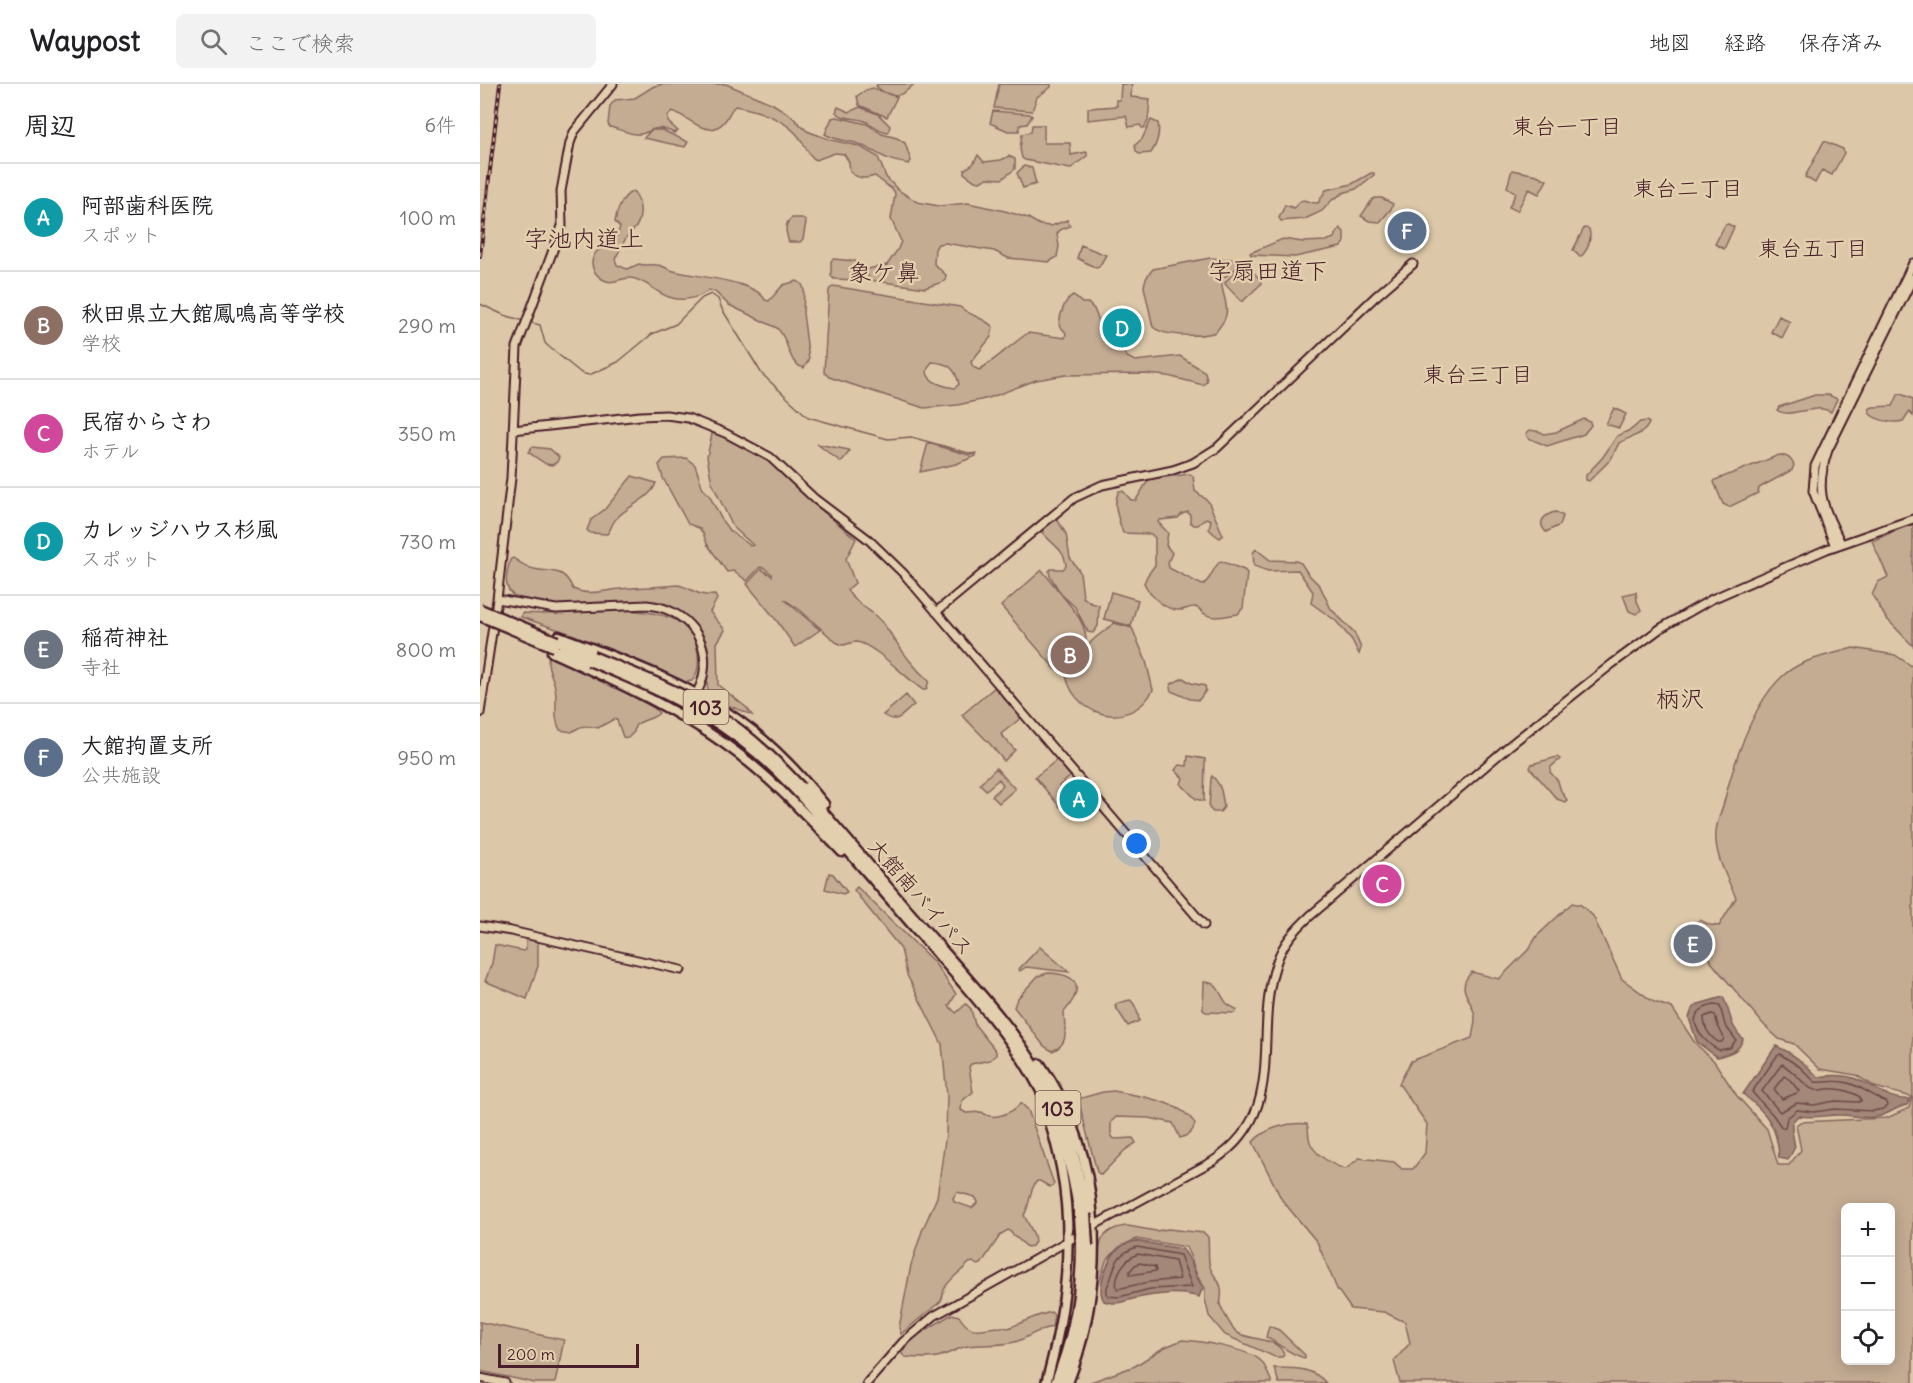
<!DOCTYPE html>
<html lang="ja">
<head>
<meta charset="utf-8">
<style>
  body { margin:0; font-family:Delius,"Klee One",sans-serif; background:#f2f2f2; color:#202124 }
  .controls { position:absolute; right:18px; bottom:18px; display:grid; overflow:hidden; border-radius:9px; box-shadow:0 3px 15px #0003 }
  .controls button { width:54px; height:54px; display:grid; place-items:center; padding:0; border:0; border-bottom:2px solid #e0e0e0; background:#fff; color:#202124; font:30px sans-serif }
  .scale { position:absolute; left:18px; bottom:15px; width:141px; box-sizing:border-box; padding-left:6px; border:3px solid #4a1f2b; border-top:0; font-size:16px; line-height:21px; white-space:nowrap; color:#4a1f2b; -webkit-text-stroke:4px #e2cfad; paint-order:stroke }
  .you { position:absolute; left:657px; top:760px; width:21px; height:21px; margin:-15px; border:4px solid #fff; border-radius:50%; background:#1a73e8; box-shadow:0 0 0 9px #1a73e833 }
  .badge { display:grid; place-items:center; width:39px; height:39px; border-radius:50%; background:#4a1f2b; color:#fff; font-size:20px; font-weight:700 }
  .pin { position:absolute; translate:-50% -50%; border:3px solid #fff; box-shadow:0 2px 6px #0006 }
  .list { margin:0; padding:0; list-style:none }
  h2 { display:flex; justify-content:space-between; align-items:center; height:78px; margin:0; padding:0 24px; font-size:26px }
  h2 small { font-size:20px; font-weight:400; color:#757577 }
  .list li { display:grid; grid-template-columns:39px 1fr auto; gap:18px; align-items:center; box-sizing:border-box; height:108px; padding:0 24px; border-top:2px solid #e0e0e0 }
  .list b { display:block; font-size:22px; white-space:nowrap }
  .list p { margin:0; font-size:20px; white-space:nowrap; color:#757577 }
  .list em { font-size:20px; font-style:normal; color:#757577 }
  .icon { flex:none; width:33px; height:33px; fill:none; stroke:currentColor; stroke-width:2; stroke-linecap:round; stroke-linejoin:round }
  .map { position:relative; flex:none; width:1433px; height:1299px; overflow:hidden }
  header { display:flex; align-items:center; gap:36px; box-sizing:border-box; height:84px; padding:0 30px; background:#fff; border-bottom:2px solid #e0e0e0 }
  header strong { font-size:28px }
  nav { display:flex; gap:33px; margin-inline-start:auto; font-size:21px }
  .search { width:420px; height:54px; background:#f2f2f2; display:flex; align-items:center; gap:15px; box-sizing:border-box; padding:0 21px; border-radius:9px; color:#757577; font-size:22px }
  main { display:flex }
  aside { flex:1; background:#fff }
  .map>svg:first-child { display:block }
  .green { fill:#c4ac93; stroke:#87665f; stroke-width:1.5; fill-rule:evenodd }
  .water { fill:#a38778; stroke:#7f5d59; stroke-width:1.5 }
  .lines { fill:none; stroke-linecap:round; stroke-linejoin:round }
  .shore { stroke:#6e494a; stroke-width:1.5 }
  .stream { stroke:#7f5d59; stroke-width:1.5 }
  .tertiary-casing { stroke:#4a1f2b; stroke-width:11 }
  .trunk-casing { stroke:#4a1f2b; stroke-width:13 }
  .tertiary { stroke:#e2cfad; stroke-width:7 }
  .trunk { stroke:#e2cfad; stroke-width:8 }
  .rail-casing { stroke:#4a1f2b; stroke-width:4 }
  .rail { stroke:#e2cfad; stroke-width:1.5; stroke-dasharray:4.5; stroke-linecap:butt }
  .trunk-bridge-casing { stroke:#4a1f2b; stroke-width:13; stroke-linecap:butt }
  .trunk-bridge { stroke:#e2cfad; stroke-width:8 }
  .labels { text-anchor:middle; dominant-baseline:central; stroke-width:5; stroke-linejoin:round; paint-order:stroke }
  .shield { fill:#e2cfad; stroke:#785452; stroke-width:1.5 }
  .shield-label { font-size:20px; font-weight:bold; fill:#4a1f2b }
  .street-label { font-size:21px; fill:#4a1f2b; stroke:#e2cfad }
  .neighbourhood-label { font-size:22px; fill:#4a1f2b; stroke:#e2cfad }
  .quarter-label { font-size:24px; fill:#4a1f2b; stroke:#e2cfad }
</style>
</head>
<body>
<header>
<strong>Waypost</strong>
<div class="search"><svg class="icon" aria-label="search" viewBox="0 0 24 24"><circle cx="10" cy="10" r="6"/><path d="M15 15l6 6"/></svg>ここで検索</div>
<nav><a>地図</a><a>経路</a><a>保存済み</a></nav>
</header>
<main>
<aside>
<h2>周辺<small>6件</small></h2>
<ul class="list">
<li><span class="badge" style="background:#0f9aa8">A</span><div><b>阿部歯科医院</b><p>スポット</p></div><em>100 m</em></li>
<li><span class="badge" style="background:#8d6e63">B</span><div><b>秋田県立大館鳳鳴高等学校</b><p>学校</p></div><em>290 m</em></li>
<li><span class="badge" style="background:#d1479c">C</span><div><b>民宿からさわ</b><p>ホテル</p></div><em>350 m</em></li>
<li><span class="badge" style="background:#0f9aa8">D</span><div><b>カレッジハウス杉風</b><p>スポット</p></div><em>730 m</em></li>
<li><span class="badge" style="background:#6b7280">E</span><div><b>稲荷神社</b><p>寺社</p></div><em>800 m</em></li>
<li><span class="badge" style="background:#5c6f8a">F</span><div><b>大館拘置支所</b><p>公共施設</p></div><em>950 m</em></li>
</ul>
</aside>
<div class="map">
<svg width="1433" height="1299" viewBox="0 0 1433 1299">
  <rect width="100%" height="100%" fill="#dcc8a8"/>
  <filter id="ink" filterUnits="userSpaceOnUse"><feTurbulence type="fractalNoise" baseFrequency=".0167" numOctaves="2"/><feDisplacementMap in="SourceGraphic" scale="12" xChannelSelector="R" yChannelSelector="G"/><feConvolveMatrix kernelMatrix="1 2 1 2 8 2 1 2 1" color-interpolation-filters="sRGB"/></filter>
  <g filter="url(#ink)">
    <path class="green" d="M186,0H246L293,20L309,30L327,47L351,56L379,62L398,73L406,93L418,106L437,118L459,122L488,119L525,127L548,134L560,141L571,142L587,136L590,142L580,146L577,150L579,162L577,173L569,178L528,174L514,167L465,159L458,160L455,165L454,180L466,191L465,197L445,204L390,196L386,188L388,185L407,181L418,165L421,157L411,135L415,110L414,107L395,92C385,95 378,95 370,88L369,78L364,70L355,69L336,76C328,72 325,61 319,53C305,35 277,26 255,22C249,27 249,33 244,38C227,57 207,31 192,27L188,32V38L198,47L194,49C169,37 173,52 155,50C147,49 138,45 130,43L128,40L130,22L135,16L155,14L174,2Z
      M398,0H434C421,14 411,16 396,2Z
      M519,0H571V3L557,13L552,27L514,24Z
      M641,0H652L651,13L670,15L668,37L664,44H662L660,41L649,43L646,32L608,36V24L637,22L636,16H640Z
      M393,4L417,13L407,33L379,21L377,12L386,6Z
      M358,23L369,28L380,23L398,30L410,42L408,48C398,47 394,41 385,37C375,33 363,36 356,28Z
      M513,27L550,30L552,32L547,40L540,41L539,47H528L510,39Z
      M357,33L387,40L402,50L417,54L425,59L431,77L429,80C404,76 402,71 381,61C369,56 356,57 345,50L352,34Z
      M671,36L678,39C680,49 677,61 671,69L659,70L656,67L655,61L662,55Z
      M552,41H564V59H590L591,71L607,68V72L590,85L545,76L542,74L540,65L542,50L551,48Z
      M171,46H182L208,58L205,63L164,54Z
      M1344,57L1363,65L1364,69L1352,91L1342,86L1335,99L1325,93Z
      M498,71L504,78L521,76L529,72L535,75V85L522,95L507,94L500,98L495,97L484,89V86L493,80Z
      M544,82L552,84L556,100L543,104L537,89Z
      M1032,86L1057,91L1067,96L1059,110L1049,105L1037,127L1029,123L1036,109L1027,103Z
      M891,89H894V91L876,105L863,109L852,116L842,127L825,135L801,137L799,134L805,121L814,124C826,109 823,120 838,119L846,106L872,100Z
      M153,107C162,117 162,133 156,143C153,147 149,150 146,154C142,161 139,168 135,175L137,181L147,185L159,180C165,182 170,180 177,181C183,181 188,186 194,187C215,193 276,196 285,216L289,217L303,201L317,197L322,200L324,206L323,229L329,276L324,284C306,279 310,255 297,244L249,221L235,208L229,206C219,214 202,218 189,213C176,209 166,196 151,194C142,193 133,201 124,196C104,185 111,164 131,160L138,149L140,143L135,138C137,127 142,112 153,107Z
      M895,114H902L913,120L911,125L900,138L889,137L881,132L892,116Z
      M312,134H322L326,138L323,155L320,158H309C306,150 303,139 312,134Z
      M1248,140L1254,143L1244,165L1235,160L1245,141Z
      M860,144L864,148V158L861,163L815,173L771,171L770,169L803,155L823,158L846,157L854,154Z
      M1104,144L1109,145C1112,155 1108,167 1100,173L1093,166Z
      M601,161L626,171L619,183L616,184L597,174Z
      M730,174L762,176L761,181L742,195C740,207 749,219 746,231C745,237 739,243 736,248C722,253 684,253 673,243L664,203C664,196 668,191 673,185Z
      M353,175L375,177L381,180V192L378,196L354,195L351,192V177Z
      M762,181H766L781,196V200L763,217H761L745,200V198Z
      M353,202L480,223C490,232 503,233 513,243L511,253L491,278L493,283L499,286C517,275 530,261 548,249L585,254L586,249L579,241C580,231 584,216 593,211L602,219H608L614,225L621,242L639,259L647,273L655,277L700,272L725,288L727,297L723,301L688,292L666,290L586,291L556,296L509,314L478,321L444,324L349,293L344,288L349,206ZM452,278C469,279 475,284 479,300L475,304C461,302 437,295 452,278Z
      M1299,232L1310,238L1302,254L1291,248Z
      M1421,310L1433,315V332L1429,328L1423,337C1414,340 1396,336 1390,330L1389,325L1393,323L1413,322L1418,311Z
      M1335,311H1349L1357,315L1351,328C1334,318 1310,336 1297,326L1299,323Z
      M1134,324L1146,330L1139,344L1126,340Z
      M1104,335L1110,338L1111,341L1104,350L1067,362L1048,354L1046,350L1050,346L1061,348L1064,350L1076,348Z
      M1167,337L1169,339C1164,352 1150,352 1139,359L1131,375L1109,397L1106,396V391L1123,373L1137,352L1152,345L1160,338Z
      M235,349L242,351L294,381L331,417L376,455L366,475L375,499L367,506C376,521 395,527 405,542C420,563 429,579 449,597L446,606H443C428,596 393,559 376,558C372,558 366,561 362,561L356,558L320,526L304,515L340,546L315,563L297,537L267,500L281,485L292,492V490L284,484L280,483L267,497L254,487L247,488L227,460L223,449L219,444L208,440L183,394L179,381L184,375L206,374L210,377L215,381L223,405L229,411L243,438L249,446L271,462L273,461L253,443L232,399L227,373L232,350Z
      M448,359L489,371L496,370V372L476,380L440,388Z
      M337,360L369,366L370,367L361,378Z
      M52,363L70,365L79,373L77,378L72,381L66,380L48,368Z
      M1299,371C1307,372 1310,373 1314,381L1312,386L1279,404L1278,409L1249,423L1243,420L1234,398L1235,396Z
      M710,390L713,392L715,407L728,417L743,451L740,454L734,450L729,445L731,436L726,434L718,441H714L710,438V431L708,428L702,430L698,434L680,436L678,438L688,449L686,461L692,469L688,478L689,484L722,501C732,496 732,483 741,477L764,486L767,489L763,524L758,530C748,531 734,536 725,530C721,528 720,523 714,523C709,523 705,526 700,526C686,527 670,512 664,499L667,492L675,481V454L671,450L643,449L642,446C638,433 632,420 639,407H643L651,416H656L669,395Z
      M152,392L176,399C170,416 148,421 137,434C132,438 131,446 127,450L110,449L107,446L111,436L125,425Z
      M1076,428L1083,432L1080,441L1066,448C1056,438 1065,430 1076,428Z
      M572,435H577L586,450L590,474L600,488L603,513L611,519L619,521L618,542L613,549L608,548L595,523L581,510C592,524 606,538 606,557L576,586L521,522L562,486L581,510L570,492L569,487L571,485H583L586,482C585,465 571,460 562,448L565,442Z
      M1433,439V562L1406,534L1392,511L1398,498L1408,493L1392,457Z
      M776,465L790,476L816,477L821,479L828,490L840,502L851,525L874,548L881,564L879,570L872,556L856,537L831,519L833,508L818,486L788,487L774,482L773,469Z
      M33,474C39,478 47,484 54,485C74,489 83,483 93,505C109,512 123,507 140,505C159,503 179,503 198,501C213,504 217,513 235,511L237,515L230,528L245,546L237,559L238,601L267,624L272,631L237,617L228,606C225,595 230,584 229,573C228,540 196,521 168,518C142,519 44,529 30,508C23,498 28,486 30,476Z
      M631,508L658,516L651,542L624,535Z
      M1156,508L1157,517L1161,526L1156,530L1149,527L1143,511Z
      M144,526C175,528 214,531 218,570C219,580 218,590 212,597L205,598L94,551L41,533L42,529L65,530Z
      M634,539L652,544L666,577L673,606C650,650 588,632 585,584L614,555Z
      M1373,564L1415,571L1433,583V1299H920L914,1277L930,1259L925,1238L904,1228L871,1225L857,1205L837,1158L802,1116L773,1058C785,1044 809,1038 827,1040C829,1045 828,1049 829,1054C831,1069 853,1082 866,1085L879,1074L914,1078L922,1085H933L945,1069L947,1040L919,1000L931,977L992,954C993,947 995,940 995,934C994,915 973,906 992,888L1019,895L1049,865L1057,852L1092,819L1101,821L1113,832L1142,895L1174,918L1192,924L1215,959L1234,977L1257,1012L1287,1045L1298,1081H1309L1321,1066L1316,1041L1320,1038L1407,1034L1429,1024L1432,1013L1395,1003L1376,991L1340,985L1314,960L1299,955L1284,941L1232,879L1214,839L1220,836L1230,841L1239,842L1256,814C1248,795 1234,771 1236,749C1236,740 1240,730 1243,722C1253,682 1272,617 1305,590C1324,574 1350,571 1373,564ZM1366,1124H1410V1276H1366Z
      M69,571L123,596L174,624L179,629C173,636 162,635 155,642L154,648L148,654L143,653L137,636L134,635L118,644C106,641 101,641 92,648L80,646C72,632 79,614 74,599C71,589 66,581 69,571Z
      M703,594L711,599L725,602L726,606L719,616L710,615L691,607L690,604L691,600Z
      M515,603L541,634L521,650L535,666L524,677L510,660L482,631Z
      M426,611L434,621C421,631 418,641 403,631Z
      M708,672L725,675L724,717L716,715L701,700L703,694L695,686L699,681L707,682Z
      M1077,673L1080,675L1071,683L1070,688L1078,697L1081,707L1087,716L1085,718L1077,715L1050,684L1052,680Z
      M577,676L591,692L579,702L587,713V717L580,723L555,693Z
      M516,684L535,705L519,719L512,712L523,701L519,695L506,706L500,700Z
      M732,692C742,701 742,711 744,723L740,728H733L729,724L731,694Z
      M349,789L353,790L367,808L363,810L345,805Z
      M377,803L454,878L476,910L469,922L476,929L486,920L491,925L495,941L516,967V971L510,976L491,980L489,983L493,1008L482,1017L481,1026L486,1029L502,1028C513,1038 532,1029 541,1019L548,1026L574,1100L570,1103L560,1097H557C548,1107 551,1120 544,1131L554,1151L555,1158L552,1162L547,1163L528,1146L521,1150L501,1180L497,1181L493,1178L489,1179C482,1187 472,1193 466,1202C462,1207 464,1211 461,1217L421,1250L419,1244L431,1181L442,1147L457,1113L466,1049L467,1012L462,960L427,891L421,865L380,814L374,806ZM477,1108L495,1113L498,1118L492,1124L474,1118L473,1114Z
      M46,854L58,857V882L47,915L5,897L12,879L15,861L43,867L46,866Z
      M560,863L589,888L546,883L540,887L539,885Z
      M568,889C599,890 605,904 584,928C584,944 591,960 572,967L564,962L534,923L537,915L558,892Z
      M724,898C738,898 738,907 745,917C747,921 753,923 757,926L755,929L726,928L723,926Z
      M650,916C655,919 659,931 659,937L648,942L635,922L638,919Z
      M634,1007C658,1012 702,1017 715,1040C712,1049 709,1051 700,1054L693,1039L669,1034L636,1033L631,1038V1052L635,1055L653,1054L656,1059L645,1066L621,1091L617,1088L598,1015L623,1008Z
      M648,1142L676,1147L688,1145L724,1149L728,1153C729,1161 728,1170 729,1178C731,1197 746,1192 740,1221C745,1229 749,1243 758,1249C772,1257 799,1253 804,1271L802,1273H795L745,1251L729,1232L725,1215V1204L717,1192L711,1174L706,1163L656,1155L639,1163L626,1177L620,1196H618C618,1170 614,1144 648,1142Z
      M571,1228L574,1231L572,1243C556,1246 551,1252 538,1257C521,1263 505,1259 488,1262C477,1264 468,1271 457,1273C447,1275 435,1274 425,1273L421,1269L436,1252L472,1230L479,1232C491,1253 502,1243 521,1243C527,1242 525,1246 531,1243C544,1238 556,1231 571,1228Z
      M0,1238L84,1256L75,1299H55L0,1287Z
      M789,1242L799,1246L825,1271V1274C811,1271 799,1260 786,1253Z
      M702,1256C720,1257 769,1265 781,1277C786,1282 789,1293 792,1299H608L655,1282L683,1264Z
      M794,1284C814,1284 832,1283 846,1299H799Z"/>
    <path class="water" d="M1243,913C1252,930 1248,940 1263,955C1259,968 1249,970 1237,973L1217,958L1209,934L1212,925L1219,920Z
      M1296,962C1313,969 1325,979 1338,993C1351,991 1364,990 1376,995C1395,1002 1408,1017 1430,1015L1427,1021C1415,1023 1407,1032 1395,1033C1383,1035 1369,1030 1357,1031C1342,1032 1333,1034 1318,1032L1312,1038V1047L1315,1063L1308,1076L1299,1074C1298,1043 1287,1029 1263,1010Z
      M656,1157L702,1165C713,1174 713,1192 723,1203L719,1213C699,1207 678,1210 657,1214C645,1216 637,1222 624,1217C615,1204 629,1170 642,1162C646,1159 652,1158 656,1157Z"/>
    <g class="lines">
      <path class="shore" d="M1234,921L1240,922L1245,941L1256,956L1250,964L1239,966C1227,961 1206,939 1220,927C1223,924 1229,922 1234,921Z
        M1232,930L1235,931L1238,942L1244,954L1242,958H1238C1229,952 1224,944 1224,933Z
        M1300,970L1320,983L1335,998C1344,999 1354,996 1363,998C1379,1000 1392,1012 1406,1018L1407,1022L1403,1025L1393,1027L1355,1025L1334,1028L1317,1026L1307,1034L1305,1044H1302L1293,1031L1272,1008L1297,972Z
        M1302,980C1313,986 1325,1002 1332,1005C1337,1007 1342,1006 1347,1005C1360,1004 1370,1007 1380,1013L1381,1017L1378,1018L1355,1017L1334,1021L1317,1019L1300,1028L1282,1007Z
        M1304,992L1310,996L1319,1007L1317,1009L1302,1015L1294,1005Z
        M657,1163L700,1171L712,1203L670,1205L639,1213L628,1212C625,1205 628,1201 631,1194C636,1176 639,1169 657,1163Z
        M658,1170L695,1177L700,1195L669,1198L637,1205C634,1191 644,1175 658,1170Z
        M660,1179L675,1183L676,1187L650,1191V1187L655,1181Z"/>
      <path class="stream" d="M0,220L24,231L44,237
        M48,238L60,241L65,259L69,263L101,289L109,291L138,278L172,250L196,240L222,214L231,210L238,215L242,225L282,290L328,333L408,355L431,353L492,370L497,369"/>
      <g class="tertiary-casing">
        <path id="tertiary" d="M33,346L160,332L186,331L208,334L245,349L290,373L335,415L388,455L424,490L724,841
          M1361,459C1343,422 1334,407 1348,366L1433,194
          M1355,462L1333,407L1335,382L1433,179
          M17,515L76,525L167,521C201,524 229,551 224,587C222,604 211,619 203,633
          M456,528L594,414L622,401L693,386L713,379L737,364L895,213L933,180
          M0,629L17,515L31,394L37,263L82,142L81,107L90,59L94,48L133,0
          M0,842L31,847L201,886
          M611,1143L733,1077C810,1027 772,952 796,880C802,860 815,846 830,832L1029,662L1132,580L1181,544L1232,515L1347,465L1433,435
          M0,1294L25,1299
          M387,1299L423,1258L454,1232L602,1149"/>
      </g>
      <g class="trunk-casing">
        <path id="trunk" d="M79,552C140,575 205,598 258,636C291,659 319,689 344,720
          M77,557L112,572
          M81,566L109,577
          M72,568C130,595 192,622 245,660C289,691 325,730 362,768
          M321,703C363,750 403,798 444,845C496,905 553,962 583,1037C595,1067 601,1098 606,1130
          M317,708C361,758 404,809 448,859C527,950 583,1007 599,1132
          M560,980C625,1071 627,1198 588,1299
          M564,1022C598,1112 592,1208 566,1299
          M575,1299C593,1255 601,1210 601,1163
          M582,1299C600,1255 608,1209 608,1162"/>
      </g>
      <use href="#tertiary" class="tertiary"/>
      <use href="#trunk" class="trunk"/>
      <g class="rail-casing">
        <path id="rail" d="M0,172L20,0"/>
      </g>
      <use href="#rail" class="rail"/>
      <g class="trunk-bridge-casing">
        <path id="trunk-bridge" d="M0,525L77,557
          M0,532L74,563
          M112,572C153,589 195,604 234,628C267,648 295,675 321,703
          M109,577C195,613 252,637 317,708
          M606,1130L608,1162
          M599,1132L601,1163"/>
      </g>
      <use href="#trunk-bridge" class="trunk-bridge"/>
    </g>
  </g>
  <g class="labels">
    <g class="shield">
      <rect x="203.5" y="606" width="45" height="34" rx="4.5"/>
      <rect x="555.5" y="1007" width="45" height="34" rx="4.5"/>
    </g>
    <g class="shield-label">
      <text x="226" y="623">103</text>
      <text x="578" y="1024">103</text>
    </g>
    <g class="street-label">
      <text transform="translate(441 813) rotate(49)">大館南バイパス</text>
    </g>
    <g class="neighbourhood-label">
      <text x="1087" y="42">東台一丁目</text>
      <text x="1208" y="104">東台二丁目</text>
      <text x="1333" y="164">東台五丁目</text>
      <text x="998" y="290">東台三丁目</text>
    </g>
    <g class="quarter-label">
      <text x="104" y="154">字池内道上</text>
      <text x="788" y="186">字扇田道下</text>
      <text x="404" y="188">象ケ鼻</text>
      <text x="1200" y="614">柄沢</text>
    </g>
  </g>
</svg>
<div class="controls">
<button>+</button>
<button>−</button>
<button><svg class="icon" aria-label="locate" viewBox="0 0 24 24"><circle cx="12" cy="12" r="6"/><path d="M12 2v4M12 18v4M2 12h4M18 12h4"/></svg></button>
</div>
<div class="scale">200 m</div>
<div class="you"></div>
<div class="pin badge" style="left:599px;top:715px;background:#0f9aa8">A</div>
<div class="pin badge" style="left:590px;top:571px;background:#8d6e63">B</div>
<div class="pin badge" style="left:902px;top:800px;background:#d1479c">C</div>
<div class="pin badge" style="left:642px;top:244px;background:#0f9aa8">D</div>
<div class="pin badge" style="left:1213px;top:860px;background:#6b7280">E</div>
<div class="pin badge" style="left:927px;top:147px;background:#5c6f8a">F</div>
</div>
</main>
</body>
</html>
